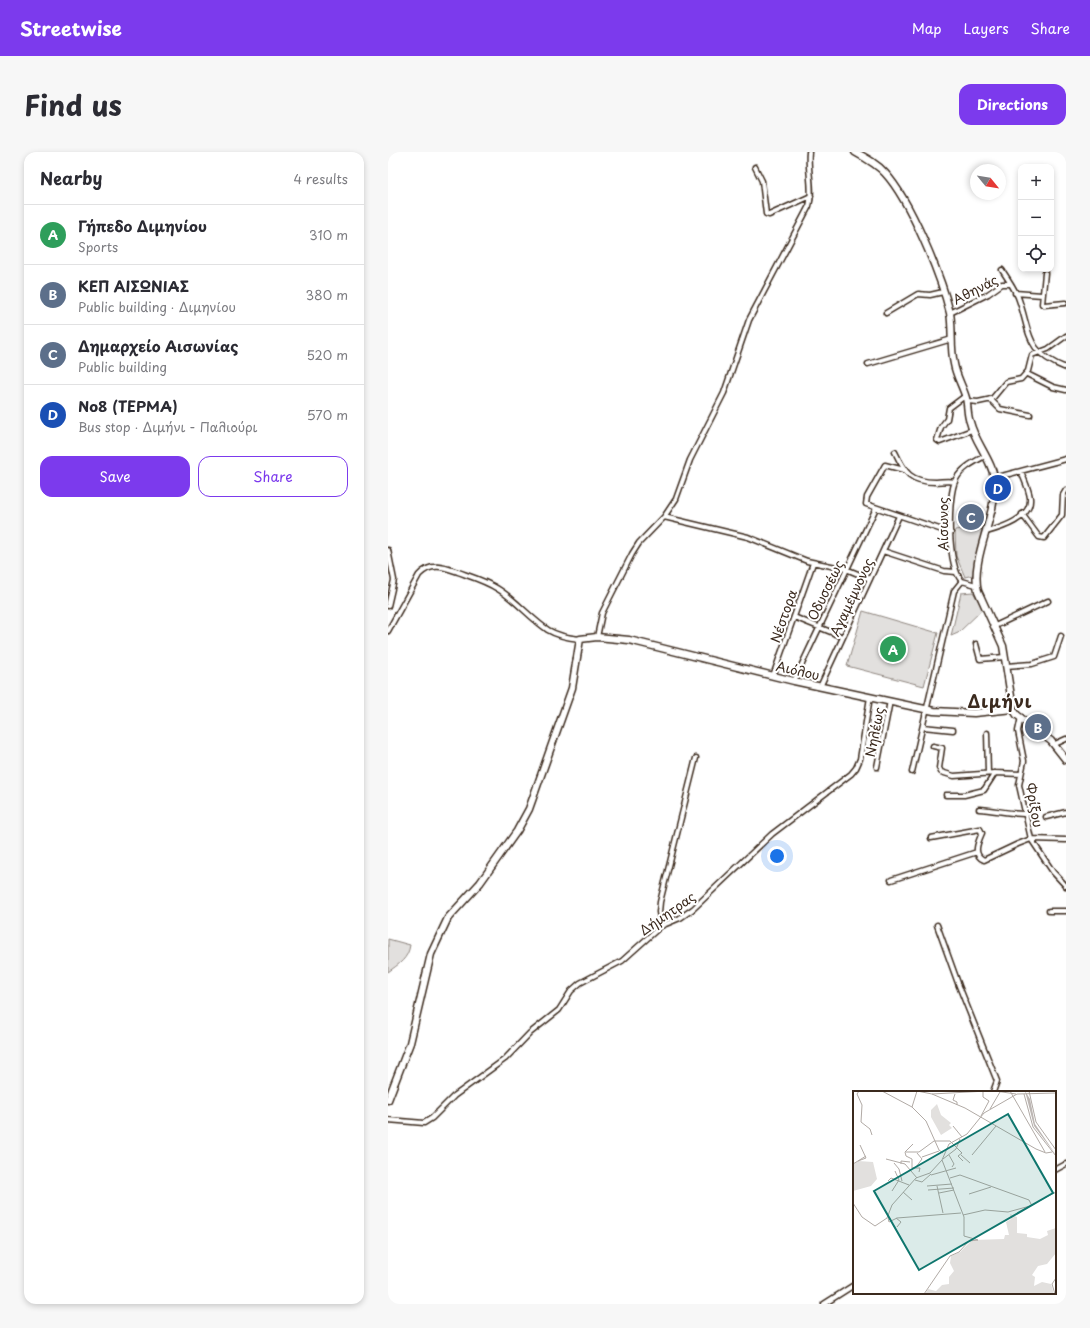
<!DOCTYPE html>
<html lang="en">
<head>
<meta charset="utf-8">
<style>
  body { margin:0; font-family:"Playpen Sans",sans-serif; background:#f7f7f7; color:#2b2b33 }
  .controls { position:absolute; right:12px; top:12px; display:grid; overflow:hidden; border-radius:8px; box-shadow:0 2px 6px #0003 }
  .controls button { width:36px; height:36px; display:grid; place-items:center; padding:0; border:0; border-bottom:1px solid #e1e1e2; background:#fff; color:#2b2b33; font:20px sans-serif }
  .compass { position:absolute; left:582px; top:12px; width:36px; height:36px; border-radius:50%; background:#fff; box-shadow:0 2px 6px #0003; rotate:120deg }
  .you { position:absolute; left:389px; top:704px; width:14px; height:14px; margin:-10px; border:3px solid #fff; border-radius:50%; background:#1a73e8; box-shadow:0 0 0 6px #1a73e833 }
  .badge { display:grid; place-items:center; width:26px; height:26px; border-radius:50%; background:#7c3aed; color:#fff; font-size:13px; font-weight:700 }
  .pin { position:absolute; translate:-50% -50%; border:2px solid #fff; box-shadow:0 1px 4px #0006 }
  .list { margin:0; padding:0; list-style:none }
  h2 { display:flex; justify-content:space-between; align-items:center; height:52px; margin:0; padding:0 16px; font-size:17px }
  h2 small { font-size:13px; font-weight:400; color:#7c7c81 }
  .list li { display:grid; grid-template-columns:26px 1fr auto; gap:12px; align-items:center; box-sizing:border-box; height:60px; padding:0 16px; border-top:1px solid #e1e1e2 }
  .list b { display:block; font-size:15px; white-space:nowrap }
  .list p { margin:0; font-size:13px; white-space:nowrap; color:#7c7c81 }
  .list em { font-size:13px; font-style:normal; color:#7c7c81 }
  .actions { display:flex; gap:8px; padding:12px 16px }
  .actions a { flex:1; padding:9px 0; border:1px solid #7c3aed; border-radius:12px; text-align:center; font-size:14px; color:#7c3aed }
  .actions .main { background:#7c3aed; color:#fff }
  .icon { flex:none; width:22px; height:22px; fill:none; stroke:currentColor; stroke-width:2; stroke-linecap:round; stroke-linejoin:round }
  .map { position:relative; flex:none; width:678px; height:1152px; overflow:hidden; border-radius:12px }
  header { display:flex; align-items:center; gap:24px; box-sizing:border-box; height:56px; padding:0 20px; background:#7c3aed; color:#fff }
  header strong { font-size:19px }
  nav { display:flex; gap:22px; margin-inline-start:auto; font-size:14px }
  .intro { display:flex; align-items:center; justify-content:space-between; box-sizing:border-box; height:96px; padding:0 24px }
  h1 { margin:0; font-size:28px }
  .button { padding:10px 18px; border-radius:12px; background:#7c3aed; color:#fff; font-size:14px; font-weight:700 }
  main { display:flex; gap:24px; padding:0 24px }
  aside { flex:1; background:#fff; border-radius:12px; box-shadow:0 2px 6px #0003 }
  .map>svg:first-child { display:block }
  .green { fill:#e2e0de; stroke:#8e857e }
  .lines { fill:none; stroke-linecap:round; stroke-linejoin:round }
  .street-casing { stroke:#3b2a1e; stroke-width:7 }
  .secondary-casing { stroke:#3b2a1e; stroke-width:9 }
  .street { stroke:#fff; stroke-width:4 }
  .secondary { stroke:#fff; stroke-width:6 }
  .labels { text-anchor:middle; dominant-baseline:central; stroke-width:4; stroke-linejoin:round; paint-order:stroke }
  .street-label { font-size:13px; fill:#3b2a1e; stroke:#fff }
  .district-label { font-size:17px; font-weight:bold; letter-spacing:1px; fill:#3b2a1e; stroke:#fff }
  .inset-road { fill:none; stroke:#b1aaa5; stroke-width:1 }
  .view { fill:#0f766e; fill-opacity:0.15; stroke:#0f766e; stroke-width:2 }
  .inset-edge { fill:none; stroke:#3b2a1e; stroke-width:2 }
</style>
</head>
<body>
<header>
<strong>Streetwise</strong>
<nav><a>Map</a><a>Layers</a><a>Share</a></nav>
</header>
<div class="intro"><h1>Find us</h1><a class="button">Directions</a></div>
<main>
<aside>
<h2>Nearby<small>4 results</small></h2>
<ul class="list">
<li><span class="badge" style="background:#2e9e5b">A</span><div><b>Γήπεδο Διμηνίου</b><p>Sports</p></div><em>310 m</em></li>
<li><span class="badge" style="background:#5c6f8a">B</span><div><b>ΚΕΠ ΑΙΣΩΝΙΑΣ</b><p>Public building · Διμηνίου</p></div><em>380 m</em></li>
<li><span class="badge" style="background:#5c6f8a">C</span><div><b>Δημαρχείο Αισωνίας</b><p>Public building</p></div><em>520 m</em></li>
<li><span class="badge" style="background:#1a4fb4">D</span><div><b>Νο8 (ΤΕΡΜΑ)</b><p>Bus stop · Διμήνι - Παλιούρι</p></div><em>570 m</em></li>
</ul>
<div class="actions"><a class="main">Save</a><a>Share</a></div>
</aside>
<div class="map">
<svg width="678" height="1152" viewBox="0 0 678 1152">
  <rect width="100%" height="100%" fill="#fff"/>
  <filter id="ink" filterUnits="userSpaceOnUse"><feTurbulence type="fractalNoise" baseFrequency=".025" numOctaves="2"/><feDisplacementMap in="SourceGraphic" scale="8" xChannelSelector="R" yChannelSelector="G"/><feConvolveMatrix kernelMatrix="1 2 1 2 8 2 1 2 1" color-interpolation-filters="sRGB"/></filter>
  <g filter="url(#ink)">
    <path class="green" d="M586,375L595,378L585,423L577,425L568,404L567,378Z
      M585,440L595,457L570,481L563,484L573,441Z
      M475,459L550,481L536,534L459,514Z
      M0,787L22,793C20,807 11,812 0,820Z"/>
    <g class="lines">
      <g class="street-casing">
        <path id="street" d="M367,15L374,29L378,62L381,63L423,44
          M614,118C620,127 626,136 630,145C643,180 636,200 678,216
          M657,121L654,152L656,153L677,151
          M627,141L654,143
          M498,161L530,142L542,143L555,140
          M562,161L600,142L614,132H623
          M480,212L564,187
          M639,222L665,235L678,238
          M577,244L561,256L559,267L553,275L549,288L552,290L584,278
          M602,247L612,257L642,263
          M579,249L590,250L604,247L618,230L633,227L640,219L644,203L660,197L678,184
          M507,300C517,321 522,330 548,330C554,330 560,328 567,330
          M516,318L497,313L479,345L478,352L563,381
          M606,326L678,307
          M634,362L651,385L656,386L674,363L675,343L678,338
          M276,365L360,385L419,409L458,417L482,427
          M598,380C613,376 644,367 642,346C641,337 636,328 633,319
          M0,398L6,428L0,454
          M495,399L556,419L568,420
          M588,433L574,429C559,415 559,344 568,327C574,316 586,310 597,304
          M406,465L455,485
          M607,474L660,449
          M0,479L31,423C43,410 56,415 70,420C84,425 98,429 110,437C128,448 142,466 160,478C170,484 181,486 192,487
          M209,485L214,461L244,402L251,391L276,365L288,347L302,308L336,241L361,168L421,54C426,38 419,18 421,0
          M588,492L592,507L617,505
          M618,514L644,512L666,505L673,484
          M385,524L425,411
          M406,529L488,356
          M432,535L511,364
          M633,565L630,579L636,609L631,633L643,687L665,720L678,734
          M535,575L565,578
          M599,581L600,621
          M667,592L678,587
          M545,594L554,596L551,616L553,620L566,624L607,621L633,622
          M489,615L502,549
          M524,620L566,439L574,429
          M558,643H576L596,638L607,621
          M591,657C607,658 622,662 639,662
          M658,665L678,660
          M543,686L592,677L594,681C590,690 584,703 596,708L630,692L643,687L678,688
          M503,728L589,700
          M661,759H678
          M549,773L571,834L609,929L605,940
          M273,774L271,760L272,750L308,606
          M0,968L36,971L44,966L66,944L117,907L142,881L171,858L183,839L192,831L234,809L273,774L292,766L305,757L384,682L463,622L468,616L472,607L482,545
          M667,1018L678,1012
          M436,1152L466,1133"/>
      </g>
      <g class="secondary-casing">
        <path id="secondary" d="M467,0C478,6 489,12 497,21C522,48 553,124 562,161C565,178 562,195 566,212C568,224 575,235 578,246C580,254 579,263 582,270C587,291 606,310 607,332C608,364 582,408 590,439L615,494L625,557L629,563L663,589L678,608
          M0,948L22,891L43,802L60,766L92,731L129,679L141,657L184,536L192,487L209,485L241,488L406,529L546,559L586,561L625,557"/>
      </g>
      <use href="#street" class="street"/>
      <use href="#secondary" class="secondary"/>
    </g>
  </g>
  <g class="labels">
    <g class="street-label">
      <text transform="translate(587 137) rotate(-27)">Αθηνάς</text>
      <text transform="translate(554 372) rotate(-90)">Αίσωνος</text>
      <text transform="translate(437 438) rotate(-64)">Οδυσσέως</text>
      <text transform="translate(463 445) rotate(-65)">Αγαμέμνονος</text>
      <text transform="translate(395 464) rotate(-71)">Νέστορα</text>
      <text transform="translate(410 518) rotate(13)">Αιόλου</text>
      <text transform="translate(486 580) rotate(-79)">Νηλέως</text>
      <text transform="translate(647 653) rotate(80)">Φρίξου</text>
      <text transform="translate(279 761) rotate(-35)">Δήμητρας</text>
    </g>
    <g class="district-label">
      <text x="612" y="549">Διμήνι</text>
    </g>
  </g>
  <g transform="translate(465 939)">
    <rect width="203" height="203" fill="#fff"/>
    <path d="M84,13L88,24L98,32L96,34L99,37L88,44L78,26V19ZM5,70L20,71L24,88L18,95L0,100V73ZM157,123L164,126V142L174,143V146L187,148L195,144L194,140L203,137V162L194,173L185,175L179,184L182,186L181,195L189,191L198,193L201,203H72L75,198L83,200L89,194L96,193V186L101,180L97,172L98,165L107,161L119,149L151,148L152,144H156L153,131L158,128Z" fill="#e2e0de"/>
    <path d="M172,0L177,8L182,33L203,64L181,35Z" fill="#bcb6b3"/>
    <path class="inset-road" d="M6,0L4,3L9,14L8,31L17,38L19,44M29,0L59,16M64,0L59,16L73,30L86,59L90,62M64,0L79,3L134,0M142,0L163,3M157,0L192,61M176,0L183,31L203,59M79,3L112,17L183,58L193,62L199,61M102,3L100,9L104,11V14M171,3L180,36L203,65M137,18L147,1M128,25L136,10L130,6V1M100,35L109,46M60,53L52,61L53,65L59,68V77H67L66,81M53,61H66L81,50H97L109,62L105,65L110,70M96,64L101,73L99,76M108,64L117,72M119,64L143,35M69,66L86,60M33,68L52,73L64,87M90,68L103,58L107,48M5,70L13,67L7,54M41,72L46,78L49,90M0,73L13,65M48,73V70L57,71M63,76L69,68L64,62M78,84L103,77M97,87L107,84L176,109L179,115M62,89L69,91L78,83M35,90L38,87L56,94M74,95L99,93M84,95L90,122M75,99L101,97M39,100L46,89L42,80M50,101L59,109M86,102L101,99M116,103L138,96M0,112L9,126L22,135L34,127L39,114L63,87L77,82L89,69L96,53L114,43L131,22L164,3L203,2M110,124L132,119L155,121L177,115L203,101M35,127L36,131L44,127L108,122M43,127L48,131L44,136M71,203L97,165L106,161L116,150L125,149L111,145V126L89,69M202,203L199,193L203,187"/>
    <path class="view" d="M155,23L200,102L66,179L21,100Z"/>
    <rect width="203" height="203" class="inset-edge"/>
  </g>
</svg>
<div class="controls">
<button>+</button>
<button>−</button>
<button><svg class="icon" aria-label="locate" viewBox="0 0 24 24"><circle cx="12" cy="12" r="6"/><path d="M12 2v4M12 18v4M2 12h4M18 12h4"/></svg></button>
</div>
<svg class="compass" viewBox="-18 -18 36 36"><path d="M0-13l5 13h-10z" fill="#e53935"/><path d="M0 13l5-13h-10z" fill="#7c7c81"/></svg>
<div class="you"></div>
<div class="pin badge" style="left:505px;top:497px;background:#2e9e5b">A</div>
<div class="pin badge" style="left:650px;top:575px;background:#5c6f8a">B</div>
<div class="pin badge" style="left:583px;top:365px;background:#5c6f8a">C</div>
<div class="pin badge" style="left:610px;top:336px;background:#1a4fb4">D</div>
</div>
</main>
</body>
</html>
